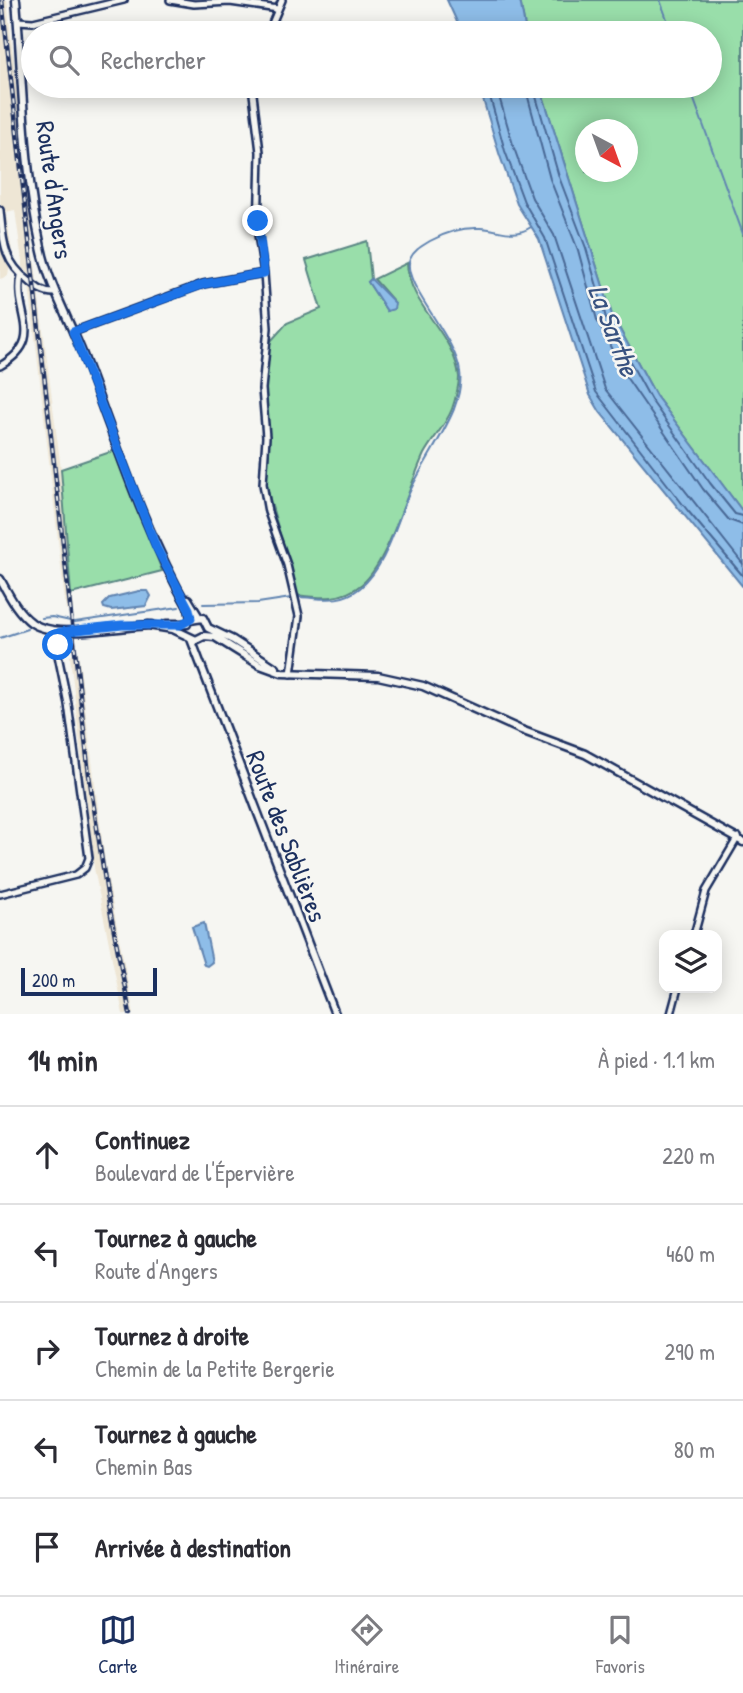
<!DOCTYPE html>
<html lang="fr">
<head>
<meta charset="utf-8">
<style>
  body { margin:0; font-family:"Patrick Hand",sans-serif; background:#f2f2f3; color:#2b2b33 }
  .controls { position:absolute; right:21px; bottom:21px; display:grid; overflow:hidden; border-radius:14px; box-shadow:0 4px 18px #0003 }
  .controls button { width:63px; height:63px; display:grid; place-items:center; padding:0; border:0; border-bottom:2px solid #e1e1e2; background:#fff; color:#2b2b33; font:35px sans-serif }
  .compass { position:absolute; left:575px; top:119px; width:63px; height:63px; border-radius:50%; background:#fff; box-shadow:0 4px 18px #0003; rotate:139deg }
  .scale { position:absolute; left:21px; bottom:18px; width:136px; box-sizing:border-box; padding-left:7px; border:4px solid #1b2f5e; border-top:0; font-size:19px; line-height:24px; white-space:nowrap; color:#1b2f5e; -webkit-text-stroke:5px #f6f6f2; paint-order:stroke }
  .stop { position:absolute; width:21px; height:21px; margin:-16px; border:5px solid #1a73e8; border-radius:50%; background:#fff }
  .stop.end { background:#1a73e8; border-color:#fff; box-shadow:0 2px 7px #0008 }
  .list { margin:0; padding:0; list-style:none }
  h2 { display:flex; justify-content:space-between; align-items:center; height:91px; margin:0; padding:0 28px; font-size:30px }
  h2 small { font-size:23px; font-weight:400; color:#7c7c81 }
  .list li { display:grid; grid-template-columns:46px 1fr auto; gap:21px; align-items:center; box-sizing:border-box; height:98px; padding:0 28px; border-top:2px solid #e1e1e2 }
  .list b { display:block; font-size:26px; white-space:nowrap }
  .list p { margin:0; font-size:23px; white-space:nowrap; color:#7c7c81 }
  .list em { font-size:23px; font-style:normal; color:#7c7c81 }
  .icon { flex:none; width:38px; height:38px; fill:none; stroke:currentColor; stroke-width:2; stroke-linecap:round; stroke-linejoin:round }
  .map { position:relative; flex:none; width:743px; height:1014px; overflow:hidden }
  .search { position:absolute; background:#fff; box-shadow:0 4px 18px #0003; left:21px; right:21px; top:21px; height:77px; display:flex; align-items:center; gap:18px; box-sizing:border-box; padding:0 24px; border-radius:38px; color:#7c7c81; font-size:26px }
  .sheet { height:581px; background:#fff }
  nav { display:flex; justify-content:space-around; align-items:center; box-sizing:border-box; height:98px; border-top:2px solid #e1e1e2; background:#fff; font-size:19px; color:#7c7c81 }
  nav a { display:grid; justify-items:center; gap:4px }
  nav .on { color:#1b2f5e }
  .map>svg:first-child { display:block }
  .built { fill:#eee6d5 }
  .green { fill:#99deaa; stroke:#5a8684; stroke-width:2; fill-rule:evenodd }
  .water { fill:#8ebde8; stroke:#6084b1; stroke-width:2 }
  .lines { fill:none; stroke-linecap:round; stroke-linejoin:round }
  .shore { stroke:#496895; stroke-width:2 }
  .stream { stroke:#6084b1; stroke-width:2 }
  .minor-casing { stroke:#1b2f5e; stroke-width:10 }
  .tertiary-casing { stroke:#1b2f5e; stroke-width:11 }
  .minor { stroke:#f6f6f2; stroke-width:5 }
  .tertiary { stroke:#f6f6f2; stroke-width:6 }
  .rail-casing { stroke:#1b2f5e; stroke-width:4.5 }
  .rail { stroke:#f6f6f2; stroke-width:2; stroke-dasharray:5; stroke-linecap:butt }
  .route { stroke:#1a73e8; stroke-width:9 }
  .labels { text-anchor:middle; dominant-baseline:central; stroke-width:5; stroke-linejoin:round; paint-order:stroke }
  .street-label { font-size:26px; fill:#1b2f5e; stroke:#f6f6f2 }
  .water-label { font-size:28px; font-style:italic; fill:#385280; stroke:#f6f6f2 }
</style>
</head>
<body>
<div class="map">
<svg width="743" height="1014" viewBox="0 0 743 1014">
  <rect width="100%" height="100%" fill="#f6f6f2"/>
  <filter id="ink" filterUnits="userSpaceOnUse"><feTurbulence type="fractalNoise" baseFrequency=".0143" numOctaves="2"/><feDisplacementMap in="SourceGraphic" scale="14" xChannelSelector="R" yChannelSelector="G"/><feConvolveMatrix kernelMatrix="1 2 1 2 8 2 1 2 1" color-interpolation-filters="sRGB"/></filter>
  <g filter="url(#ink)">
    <path class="built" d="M0,0H7L37,282L23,268L15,210L6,212L12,252L8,276L0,279Z
      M29,284L38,291L61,469L73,609L66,610Z
      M78,652L106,870L134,1014H123L94,868L70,656Z"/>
    <path class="green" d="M520,0H743V512L656,396L612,315L540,86H710V33H526ZM586,130H628V172H586Z
      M367,241L371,279L368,282L387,311L395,303L374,279L407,263C408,305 455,334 459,377C459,385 455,401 452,409C446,425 432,439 424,454C408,488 389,561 362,584C342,601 321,598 297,595L266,485L269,448L263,390L270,342L287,323L321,309L306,260Z
      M116,450L162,571L71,594L61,469Z"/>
    <path class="water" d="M447,0H520L526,33H462Z
      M479,86H540L612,315L656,396L743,512V587L600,412L590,395L539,239L517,204L499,153Z
      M371,279L395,303L394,309L387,311L368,282Z
      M139,591H148L151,596L146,606L111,610L104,608L103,605L110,598Z
      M204,923L212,962L207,966L204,965L192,927Z"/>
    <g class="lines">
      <path class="shore" d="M487,86L505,151L524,202L545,238L596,392L688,511L743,576
        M496,86L514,148L532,198L554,235L605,389L743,564
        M525,86L550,179L578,250L597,320L624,374L703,489L729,520L743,525
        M533,86L559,177L586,248L606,318L651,400L710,483L735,514L743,516"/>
      <path class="stream" d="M660,0L672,33
        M689,86L743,234
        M299,597C322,598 340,604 360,588C388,565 396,521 411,489C424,462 443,436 454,409C458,398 462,385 460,372C456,336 400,283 410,259C414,250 422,246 430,241C446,232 461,227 480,228C500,229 513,239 531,227
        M203,604L258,603L291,598
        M41,618L52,617L75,622L179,607
        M0,638L27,629"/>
      <g class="minor-casing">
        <path id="minor" d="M170,0L194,4L230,2L278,9
          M18,21L33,22L124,0
          M268,33L282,0
          M0,210C3,240 3,262 29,281C37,288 43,293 54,293
          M264,273L268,328L262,389L266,437L263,484L268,512L287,565L299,616L291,674
          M73,332L203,284L264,273L258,235L260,152L252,86
          M0,366C48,338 13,315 21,276
          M0,894L76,875L85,868L89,858L68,704L53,631
          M694,935L706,891L738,837
          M671,1014L678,988"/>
      </g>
      <g class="tertiary-casing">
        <path id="tertiary" d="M16,0C23,82 23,166 41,247C49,286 69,319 83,355C116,441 143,529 189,609L191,619
          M0,579C9,595 17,612 32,623C58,640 120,626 152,625
          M188,599L199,617
          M190,620L203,618L208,628L233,640L276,668
          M166,624H187
          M148,625L173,629L196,640L204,636L215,637L260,665L282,673L378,676L423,686L521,730L585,754L743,842
          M191,639L335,1014"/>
      </g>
      <use href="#minor" class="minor"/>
      <use href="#tertiary" class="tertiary"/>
      <g class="rail-casing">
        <path id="rail" d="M2,0L89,775L107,894L130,1014"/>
      </g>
      <use href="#rail" class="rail"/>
    </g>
  </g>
  <g class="lines" filter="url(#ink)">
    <path class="route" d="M58,645L60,632L122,625H180L191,619L189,609L156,547L73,332L204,284L264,273L258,221"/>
  </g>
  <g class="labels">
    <g class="street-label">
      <text transform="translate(55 190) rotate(82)">Route d'Angers</text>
      <text transform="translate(287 836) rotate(69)">Route des Sablières</text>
    </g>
    <g class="water-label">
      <text transform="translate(614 330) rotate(69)">La Sarthe</text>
    </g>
  </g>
</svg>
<div class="controls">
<button><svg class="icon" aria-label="layers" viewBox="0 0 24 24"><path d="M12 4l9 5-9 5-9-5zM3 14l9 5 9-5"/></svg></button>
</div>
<svg class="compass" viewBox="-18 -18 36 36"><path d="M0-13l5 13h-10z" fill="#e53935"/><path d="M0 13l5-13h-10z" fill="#7c7c81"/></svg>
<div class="scale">200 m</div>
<div class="stop" style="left:58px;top:645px"></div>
<div class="stop end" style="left:258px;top:221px"></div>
<div class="search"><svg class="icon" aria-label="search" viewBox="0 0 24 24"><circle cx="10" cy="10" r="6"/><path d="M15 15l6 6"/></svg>Rechercher</div>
</div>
<section class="sheet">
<h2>14 min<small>À pied · 1.1 km</small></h2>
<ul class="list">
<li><svg class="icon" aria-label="ahead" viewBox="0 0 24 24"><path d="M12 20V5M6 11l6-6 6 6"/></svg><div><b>Continuez</b><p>Boulevard de l'Épervière</p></div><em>220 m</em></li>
<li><svg class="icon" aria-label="left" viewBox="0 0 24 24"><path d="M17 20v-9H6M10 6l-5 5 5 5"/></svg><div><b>Tournez à gauche</b><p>Route d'Angers</p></div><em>460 m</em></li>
<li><svg class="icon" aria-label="right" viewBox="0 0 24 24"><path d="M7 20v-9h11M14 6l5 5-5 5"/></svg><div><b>Tournez à droite</b><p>Chemin de la Petite Bergerie</p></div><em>290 m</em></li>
<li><svg class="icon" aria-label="left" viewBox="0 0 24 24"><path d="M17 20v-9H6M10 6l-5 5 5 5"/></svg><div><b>Tournez à gauche</b><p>Chemin Bas</p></div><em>80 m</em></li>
<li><svg class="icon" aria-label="arrive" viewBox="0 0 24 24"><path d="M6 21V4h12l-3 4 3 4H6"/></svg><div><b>Arrivée à destination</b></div></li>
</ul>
</section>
<nav>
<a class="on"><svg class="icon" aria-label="map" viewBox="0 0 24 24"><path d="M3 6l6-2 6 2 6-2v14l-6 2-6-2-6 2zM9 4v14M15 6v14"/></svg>Carte</a>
<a><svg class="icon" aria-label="directions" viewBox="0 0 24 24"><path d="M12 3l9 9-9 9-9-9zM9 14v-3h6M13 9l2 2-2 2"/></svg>Itinéraire</a>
<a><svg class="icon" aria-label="saved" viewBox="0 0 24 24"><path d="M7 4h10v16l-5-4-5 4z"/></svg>Favoris</a>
</nav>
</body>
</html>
